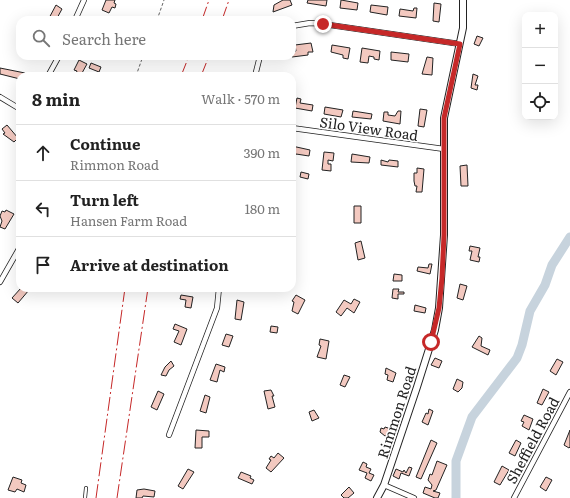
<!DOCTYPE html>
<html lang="en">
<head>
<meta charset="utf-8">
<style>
  body { margin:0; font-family:Literata,serif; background:#f6f6f6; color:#222 }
  .controls { position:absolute; right:12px; top:12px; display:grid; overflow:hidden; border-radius:8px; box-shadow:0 4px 16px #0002 }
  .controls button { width:36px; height:36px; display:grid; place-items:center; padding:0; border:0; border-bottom:1px solid #e0e0e0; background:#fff; color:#222; font:20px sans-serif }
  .stop { position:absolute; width:12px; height:12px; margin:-9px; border:3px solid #c62828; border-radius:50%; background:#fff }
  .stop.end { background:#c62828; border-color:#fff; box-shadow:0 1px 4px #0008 }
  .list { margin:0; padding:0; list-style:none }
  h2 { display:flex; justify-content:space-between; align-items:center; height:52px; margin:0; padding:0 16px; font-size:17px }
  h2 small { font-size:13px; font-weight:400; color:#767676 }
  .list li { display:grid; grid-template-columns:26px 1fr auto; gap:12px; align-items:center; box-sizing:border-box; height:56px; padding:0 16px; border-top:1px solid #e0e0e0 }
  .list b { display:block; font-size:15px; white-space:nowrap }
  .list p { margin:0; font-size:13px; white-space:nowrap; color:#767676 }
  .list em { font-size:13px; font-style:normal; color:#767676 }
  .icon { flex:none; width:22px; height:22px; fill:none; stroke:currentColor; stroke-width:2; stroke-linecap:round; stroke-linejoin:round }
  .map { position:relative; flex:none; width:570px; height:498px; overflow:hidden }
  .search { position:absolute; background:#fff; box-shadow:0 4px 16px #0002; left:16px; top:16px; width:280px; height:44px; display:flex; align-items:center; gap:10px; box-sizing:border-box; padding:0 14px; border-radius:12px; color:#767676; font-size:15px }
  .panel { position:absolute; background:#fff; box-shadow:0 4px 16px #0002; left:16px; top:72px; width:280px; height:220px; border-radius:12px }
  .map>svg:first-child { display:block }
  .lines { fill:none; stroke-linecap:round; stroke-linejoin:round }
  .river { stroke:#c7d3dd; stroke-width:9 }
  .building { fill:#f3c9c0; stroke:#222 }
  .service-casing { stroke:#222; stroke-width:4 }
  .minor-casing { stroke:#222; stroke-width:6 }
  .tertiary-casing { stroke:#222; stroke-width:8 }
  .path { stroke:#646464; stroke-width:1; stroke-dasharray:3 2; stroke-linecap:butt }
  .service { stroke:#fff; stroke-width:2.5 }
  .minor { stroke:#fff; stroke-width:4.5 }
  .tertiary { stroke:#fff; stroke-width:6 }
  .power { stroke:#c62828; stroke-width:1; stroke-dasharray:14 3 2 3; stroke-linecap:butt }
  .route { stroke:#c62828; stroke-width:5 }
  .labels { text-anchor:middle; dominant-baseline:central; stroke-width:3; stroke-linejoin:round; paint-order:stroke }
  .street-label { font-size:14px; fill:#222; stroke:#fff }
</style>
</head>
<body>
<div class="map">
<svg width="570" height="498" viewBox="0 0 570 498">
  <rect width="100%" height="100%" fill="#fff"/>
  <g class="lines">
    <path class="river" d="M456,498V461L472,417L517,358L522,345L530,311L545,285L552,265L570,237"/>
  </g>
  <path class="building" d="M106,0H115L114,3L116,4L115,8L112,7L109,13L102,10Z
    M283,0H290L292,5L273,12L274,5Z
    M308,0H327L326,6L307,3Z
    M341,0L358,3L357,10L340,8Z
    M434,3L441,4L439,22L433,21Z
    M56,5L62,9L56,20H48Z
    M371,5L388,7L387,15L370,12Z
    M414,8H417L416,18L399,16L400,9L413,11Z
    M477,36L483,38L479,46L474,44Z
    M311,43L313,52H308V55L292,57V52L296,51L295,45Z
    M332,45L350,48L348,59L343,58V55L331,52Z
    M362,48L380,51L379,60L374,59V57L369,56L368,63L360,62Z
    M391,52L409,54L408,62L391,60Z
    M427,57L433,58L432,75L422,74Z
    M79,60L87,64L82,73L86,76H75L77,71L74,70Z
    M91,63L101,67L99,72L89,68Z
    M0,68L25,73L24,76H20V79L0,74Z
    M473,74L478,76L475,85H478L477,90L471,88Z
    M297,98L301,99L300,103L313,105L312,111L295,108Z
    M325,107L343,110L341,117L324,114Z
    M420,109L427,110L424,127L418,126Z
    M353,111L372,114L371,119L352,117Z
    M398,111H401L400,124L383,121L384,112H388V115L395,116Z
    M7,125L18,138L14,142L3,134L5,133L2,129Z
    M292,146L310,150L309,156L296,154L295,157L292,156Z
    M324,152L334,153L333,161L328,160V164H331V171L322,170Z
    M352,154L370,157L369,163L351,162Z
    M381,160L388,162L389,160L398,161V167L381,165Z
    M467,165L468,186H461L460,166Z
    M417,168L424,169L422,192H416L417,186H415L414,181V173H417Z
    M301,172L309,174L308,179L300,177Z
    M354,206H361V223H354Z
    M6,210L14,214L5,229L0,227L2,221L0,216L2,211L5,212Z
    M361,241L365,258L358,260L355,243Z
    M470,246L480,248L478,257H480L479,262L470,260L472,251H469Z
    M429,264H432L430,274L417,271L418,267L428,268Z
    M394,274L402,275V281H393Z
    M460,284L467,286L463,300L457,298Z
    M21,288L29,290L18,303L12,298Z
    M393,289H399L398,292H404V294H398V299L392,298Z
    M181,295L193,297L191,308L185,307L186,300L180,299Z
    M296,295L305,300L298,314L292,311L294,302L292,301Z
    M354,299L360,302L354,313L347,308L341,316L336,312L344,300L351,304Z
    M237,300L244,302L241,320L235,319Z
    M415,305L426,308L425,313L414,311Z
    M175,324L187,329L181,345L174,342L179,331L173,329Z
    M271,326L278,327L277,333L270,332Z
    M226,334L233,336L229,347L222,345Z
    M479,336L482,338L481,346L490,350L488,355L472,347Z
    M320,339L329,341L326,359L317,357L321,346L319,345Z
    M435,358L442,361L439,368L431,365Z
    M557,359L563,362L556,375L550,371Z
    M171,361L174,366L169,370L166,376L161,375L165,367Z
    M216,364L225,367L224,372L220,370L217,382L210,380Z
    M386,368L396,373L393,382L387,380L388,375L385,374Z
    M344,375L350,377L345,387L340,385Z
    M457,379L463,382L462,388L458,392L453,389Z
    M543,389L549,392L542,405L537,403Z
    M271,390L274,396H272L275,407L268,409L264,391Z
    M158,391L164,394L157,410L151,407Z
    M205,395L210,397L206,413L200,411Z
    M429,409L433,411L428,425L422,422L426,413L428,414Z
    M314,410L319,418L312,421L309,412Z
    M524,415L533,419L529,430L522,426L524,422L521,421Z
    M385,427L391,429L389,436H385L380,432L381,428L384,429Z
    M196,430L209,431V437H202V448H195Z
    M570,430V447L569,448L564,445Z
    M431,440L437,443L421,479L416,477Z
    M516,440L521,443L515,456L509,453Z
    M278,453L284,458L271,472L266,468L271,460L269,459L271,456L274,458Z
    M437,461L447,465L436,490L433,491L440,493L438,498H435L423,493L425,487L431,489L432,485L428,480L430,474L432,475Z
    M363,462L367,464L366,467L371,469L369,473L374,475L371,481L365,478L367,473L359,470Z
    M502,466L509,470L500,485L494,482Z
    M409,467L412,468L409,476L401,473L399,479L393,476L396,469L403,472L404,470L406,473Z
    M188,469L194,472L183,489L178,486Z
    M241,472L251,476L250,478L254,480L252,484L238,478Z
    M13,477L22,480L21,483L26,485L24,492L17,489L15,492L8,490Z
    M546,477L552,480L546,491L540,487Z
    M349,487L354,493L348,498H344L341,495Z
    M144,489L155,491L154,497L143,496L142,498H136L137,490Z"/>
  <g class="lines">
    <g class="service-casing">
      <path id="service" d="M85,498L86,488"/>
    </g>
    <g class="minor-casing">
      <path id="minor" d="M75,20L84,0
        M292,26L310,23L323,24L460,44
        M48,76L59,56
        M255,76L260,56
        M0,97L20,109
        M292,128L444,149
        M0,282L20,247
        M169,435L217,308L219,288
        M384,485L414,498
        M514,498L570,392"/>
    </g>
    <g class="tertiary-casing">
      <path id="tertiary" d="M377,498L384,485L417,387L435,330L439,308L444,235V118L463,28V0"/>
    </g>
    <path class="path" d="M157,20L164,0
      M136,76L143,56"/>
    <use href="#service" class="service"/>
    <use href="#minor" class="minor"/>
    <use href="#tertiary" class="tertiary"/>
    <path class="power" d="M202,20L209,0
      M222,20L229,0
      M181,76L189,56
      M201,76L209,56
      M96,498L125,288
      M117,498L148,288"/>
  </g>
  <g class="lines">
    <path class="route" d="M323,24L460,44L444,118V235L442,278L439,308L431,342"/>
  </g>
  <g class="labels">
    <g class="street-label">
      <text transform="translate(369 128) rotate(8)">Silo View Road</text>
      <text transform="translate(396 412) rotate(-72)">Rimmon Road</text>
      <text transform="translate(532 440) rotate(-62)">Sheffield Road</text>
    </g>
  </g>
</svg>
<div class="controls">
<button>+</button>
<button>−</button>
<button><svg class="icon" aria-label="locate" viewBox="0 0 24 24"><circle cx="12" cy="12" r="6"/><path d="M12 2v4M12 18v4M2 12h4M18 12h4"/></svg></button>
</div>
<div class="stop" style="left:431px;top:342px"></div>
<div class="stop end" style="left:323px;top:24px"></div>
<div class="search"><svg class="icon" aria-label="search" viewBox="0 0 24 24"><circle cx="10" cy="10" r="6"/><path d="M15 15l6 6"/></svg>Search here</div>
<section class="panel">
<h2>8 min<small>Walk · 570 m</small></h2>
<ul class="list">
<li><svg class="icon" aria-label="ahead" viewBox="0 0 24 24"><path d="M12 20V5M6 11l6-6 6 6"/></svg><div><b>Continue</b><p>Rimmon Road</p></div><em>390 m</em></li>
<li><svg class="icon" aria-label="left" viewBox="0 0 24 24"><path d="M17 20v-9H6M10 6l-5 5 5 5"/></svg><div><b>Turn left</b><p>Hansen Farm Road</p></div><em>180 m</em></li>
<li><svg class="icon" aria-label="arrive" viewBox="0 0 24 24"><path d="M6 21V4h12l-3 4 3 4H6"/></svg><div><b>Arrive at destination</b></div></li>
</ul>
</section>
</div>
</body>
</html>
